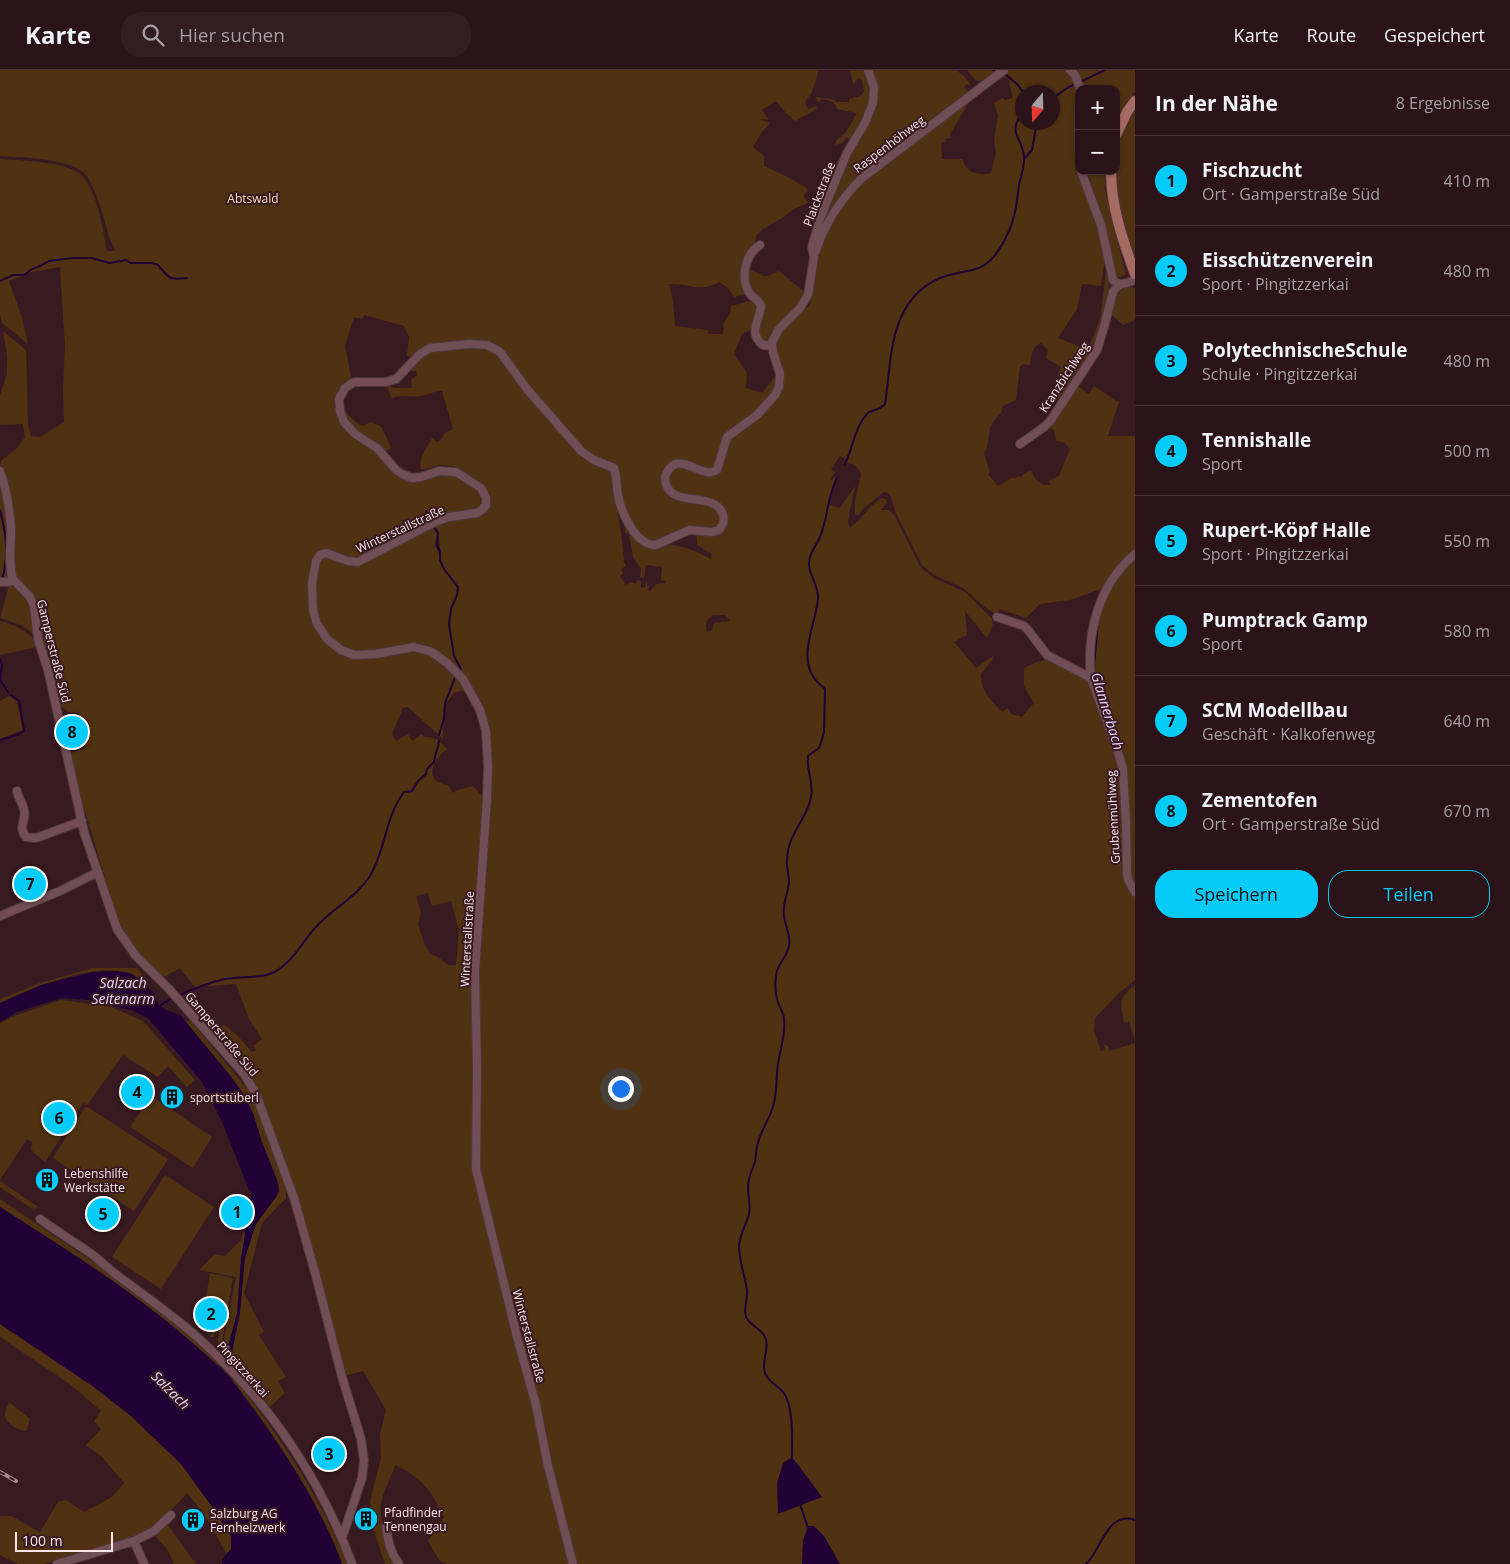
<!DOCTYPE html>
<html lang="de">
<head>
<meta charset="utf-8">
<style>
  body { margin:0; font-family:"Open Sans",sans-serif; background:#321d22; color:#f1f3f6 }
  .controls { position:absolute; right:15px; top:15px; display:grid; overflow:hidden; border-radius:10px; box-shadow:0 1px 4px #0004 }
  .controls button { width:45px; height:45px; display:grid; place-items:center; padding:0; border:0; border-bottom:1px solid #463338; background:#2a1419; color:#f1f3f6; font:25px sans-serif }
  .compass { position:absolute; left:1015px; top:15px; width:45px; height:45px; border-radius:50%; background:#2a1419; box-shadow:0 1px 4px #0004; rotate:199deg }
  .scale { position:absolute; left:15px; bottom:12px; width:98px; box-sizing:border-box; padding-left:5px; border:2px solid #fbe5e9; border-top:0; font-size:14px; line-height:18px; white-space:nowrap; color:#fbe5e9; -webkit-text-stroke:4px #381a21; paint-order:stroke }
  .you { position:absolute; left:620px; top:1018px; width:18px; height:18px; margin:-12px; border:4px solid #fff; border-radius:50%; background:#1a73e8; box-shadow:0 0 0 8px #1a73e833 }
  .badge { display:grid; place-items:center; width:32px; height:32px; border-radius:50%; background:#05cbf9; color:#111; font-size:16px; font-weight:700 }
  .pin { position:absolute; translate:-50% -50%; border:2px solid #fff; box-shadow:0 1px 5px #0006 }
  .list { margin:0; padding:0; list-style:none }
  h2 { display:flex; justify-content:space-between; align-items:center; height:65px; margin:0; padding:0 20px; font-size:21px }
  h2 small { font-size:16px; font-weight:400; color:#a59ea2 }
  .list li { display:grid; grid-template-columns:32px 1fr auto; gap:15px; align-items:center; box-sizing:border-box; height:90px; padding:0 20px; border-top:1px solid #463338 }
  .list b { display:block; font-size:19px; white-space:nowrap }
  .list p { margin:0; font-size:16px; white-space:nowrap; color:#a59ea2 }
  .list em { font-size:16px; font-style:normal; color:#a59ea2 }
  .actions { display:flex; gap:10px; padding:15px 20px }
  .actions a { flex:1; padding:11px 0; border:1px solid #05cbf9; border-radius:20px; text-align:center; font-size:18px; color:#05cbf9 }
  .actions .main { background:#05cbf9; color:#111 }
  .icon { flex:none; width:28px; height:28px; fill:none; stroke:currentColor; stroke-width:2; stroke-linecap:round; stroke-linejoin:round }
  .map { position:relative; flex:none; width:1135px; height:1494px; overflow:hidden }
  header { display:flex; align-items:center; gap:30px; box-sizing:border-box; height:70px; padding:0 25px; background:#2a1419; border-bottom:1px solid #463338 }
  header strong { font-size:24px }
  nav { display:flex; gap:28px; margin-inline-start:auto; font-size:18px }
  .search { width:350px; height:45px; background:#321d22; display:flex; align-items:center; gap:12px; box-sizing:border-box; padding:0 18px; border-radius:20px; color:#a59ea2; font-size:19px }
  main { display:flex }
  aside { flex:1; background:#2a1419 }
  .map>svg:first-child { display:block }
  .green { fill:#503212; fill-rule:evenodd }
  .water { fill:#200035 }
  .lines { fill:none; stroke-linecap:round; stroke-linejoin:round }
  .stream { stroke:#200035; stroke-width:2 }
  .minor-casing { stroke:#4f363c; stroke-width:10 }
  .major-casing { stroke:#4f363c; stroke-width:12 }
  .minor { stroke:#714e55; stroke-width:8 }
  .major { stroke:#a56b63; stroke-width:10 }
  .rail-casing { stroke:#a48a90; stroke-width:4 }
  .rail { stroke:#381a21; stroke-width:2; stroke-dasharray:5.5; stroke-linecap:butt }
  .labels { text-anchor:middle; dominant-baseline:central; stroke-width:4; stroke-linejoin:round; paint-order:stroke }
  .street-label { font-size:12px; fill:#fbe5e9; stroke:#381a21 }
  .park-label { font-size:12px; fill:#ffd8b5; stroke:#381a21 }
  .poi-label { font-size:12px; fill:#fbe5e9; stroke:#381a21; text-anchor:start }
  .water-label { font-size:14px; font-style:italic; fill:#e9d2fe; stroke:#381a21 }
</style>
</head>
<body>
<header>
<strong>Karte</strong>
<div class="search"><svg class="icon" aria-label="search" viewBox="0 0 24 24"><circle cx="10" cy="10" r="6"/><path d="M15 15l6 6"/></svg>Hier suchen</div>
<nav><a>Karte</a><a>Route</a><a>Gespeichert</a></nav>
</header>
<main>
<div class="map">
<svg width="1135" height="1494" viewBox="0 0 1135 1494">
  <rect width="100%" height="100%" fill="#381a21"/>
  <path class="green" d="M0,0H819L812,22L805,32L808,39L816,36L817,39L795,51L786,43L776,31L762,40L769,50L762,49V50L770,53L761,63L753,77L764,86V96L790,108L808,119L803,126L808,132L806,134L794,139L784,147L763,159L756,166L755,173L747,186L743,199V209L746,224L734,227L728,218L719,212C701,223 688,213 669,214L673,230L675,256L708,260V264H723L724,252L730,244L731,236L754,230C762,238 755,249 752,259L742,264L734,284L747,303L746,318L762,323L777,304L782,302C776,273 769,270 794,248C798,244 806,240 809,235C813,228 812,210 815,201C827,154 835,137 872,104L969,32L950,64V68L945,69L946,72H941L942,89H962C966,102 978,107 991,103L996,83L994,70L998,45L994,33L1003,28L1004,30L1013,28L1008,8L1006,7L996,10L992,6L985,10L976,11L967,0H1063C1067,3 1072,5 1075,10C1081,23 1075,41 1075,56C1075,67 1075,79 1077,90C1080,122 1100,150 1105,182C1106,188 1102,208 1101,216L1082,214L1077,239L1058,268L1088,280L1100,249L1106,202C1115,225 1103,264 1092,285C1084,302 1071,316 1060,330H1057L1065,309L1058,304L1061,297L1046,288L1048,280L1041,273C1032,276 1031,286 1030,295L1024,294L1020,296L1016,330L1003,336L1001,343L993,352L990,358L987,378L984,384L990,402L988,404L998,416L1013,407L1014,409L1019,406L1020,407L1031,400C1034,409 1040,416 1050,415V410L1059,406L1070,379L1064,372L1056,371L1054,360L1047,357L1053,350L1076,315L1089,324L1094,316L1113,329L1119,332L1108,366H1135V482L1120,496L1104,518L1070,530L1040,534L1026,548L999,539L997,545L986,538L963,518L934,505L922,495L895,441L891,427L888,423L884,422L865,437L858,445H855V431L861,404L857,397L848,392L846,395L840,392L844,393L846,389L840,386L831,399L835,402L831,409L832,410L835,407L837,408L832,421L830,435L840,438L855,416L848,451L850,457C863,450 868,435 882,428L886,429L887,432L881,440H889L894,445L921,498L934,508L965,522L992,549L993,554L987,568L965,541L967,565L954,572L976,598L993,586L992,590L981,604C981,622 990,629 1002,642L1008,638L1011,644L1022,647L1034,633L1024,616V598L1037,592L1050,589L1084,606L1092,614L1115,677L1120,694L1124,720L1125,804L1127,812L1135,826V910L1119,923L1095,948L1094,961L1101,981L1105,980L1104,975L1108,976L1110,981L1135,973V1494H447L439,1490L428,1471L444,1447C431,1420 422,1408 395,1395C391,1407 384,1420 381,1433C378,1444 386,1486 394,1494H385L374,1461L370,1431L381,1388L380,1364L386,1340L363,1301L344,1306L320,1206L297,1126L261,1027L240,994L210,960L224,955L236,964L252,982L256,980L253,976L262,969L249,949L236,914L195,917L180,898L162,908L141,887L118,851L74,705L70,683L86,678L79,643L68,642L60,635L42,575L38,531L17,506L12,494L14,460L9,429L0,397L1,391L17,378L25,367L23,354L0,355V325L7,304V286L3,261L26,280L28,354L31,366L40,367L64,352L63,318L65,276L60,197L32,202L9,211L22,248L28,274L2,253L0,245V89C19,90 64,92 79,103C97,117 103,160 107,181H114L115,179C107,167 106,152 101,139C97,127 93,114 85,104C74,89 19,87 0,86ZM1022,22H1052V52H1022ZM364,245L404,256L409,267L407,286L415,287C419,283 423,279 428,277C442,271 475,269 489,273V277C475,273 439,274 427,281C419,286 414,294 408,301H416L417,305L411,310L412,318H394L388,315L387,316L392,329C401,323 411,328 421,326C428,325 434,321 442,321L453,359L445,363L440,371L437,372L432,368C427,378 418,388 421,400L440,395L455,396L456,400C467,406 508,430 482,444L450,449L434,455C441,464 438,471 441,483L439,484L435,475L437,464L432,456L359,494C347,495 333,482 322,487C309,494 313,537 317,549C321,560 330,571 341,578C367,593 389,572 414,575C428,576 454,593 462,603C471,613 483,641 486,654C490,669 490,685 489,700C489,711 490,723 485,733L482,726L473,716L458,720L453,723L448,715C422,712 433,689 447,679C440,670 435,667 424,667L422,664L412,671L408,664L396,671L392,664L403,638L408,637L443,669L444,635L454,623L464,620L467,622C460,603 437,581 416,579C400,577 384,586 367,587C325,591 306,546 310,510C311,500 311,483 323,481C332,479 340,487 348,489C355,490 360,488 367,487L442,446L476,441L483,432C484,424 479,419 472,414C437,387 428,418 404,409C390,404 386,388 375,379C359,364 336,360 337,332C337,317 347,317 351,306L345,276L354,247L362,249ZM617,415C624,432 633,477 659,471C665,469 671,465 677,462C683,459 689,458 696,456L697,475L712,484L711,489C698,482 681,474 665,475C657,476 650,479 642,475C633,469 629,457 623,449L625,462L629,464L633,487L641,499L640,507L644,508L646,495L662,497L661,510L665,511V513L656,514L651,521L648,520L649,516H647L648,512H646L645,518L641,517V511L638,510L636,514L631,512L626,515L620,506L623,504L621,499L626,496L624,492L621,461L613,419ZM713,545H725L731,551L714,553L712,560L707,562C705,553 706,550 713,545ZM428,823L432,836L451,831L459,860L456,895H448L438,887L430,884L425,875L418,855L421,842L416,826Z
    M850,0H865C876,26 869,49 850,70L847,67L842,73L835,75L836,71L846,62L857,43L837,39C836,32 829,30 823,29L818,32L816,27L835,30V32H849V29L860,26L864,22L862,10L858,9L853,14Z
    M870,0H956L964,6L971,15L969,16L967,14L964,17L970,24L866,100L845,119L817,163L853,77L872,46L876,32Z
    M1078,0H1135V22L1121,40L1116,50V19H1084Z
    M1135,37V194L1117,132L1115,101H1116V82L1119,69Z
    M1087,101H1105V120L1126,205L1116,208L1101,143Z
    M752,200C766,208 764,208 779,201L806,223L767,272H765L756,263L761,244L754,224L749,217L748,202Z
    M1128,217L1135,218V249L1133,251L1123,255L1110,243C1114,231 1115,221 1128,217Z
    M341,333C346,343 352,350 362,356L371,352L380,356C385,363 388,370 391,378L384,383L355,361L345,350Z
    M0,408L8,455L9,503L7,507L0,510Z
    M1135,486V819L1129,807L1124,694L1093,607V581L1100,541L1109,517Z
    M9,516C33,519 32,547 35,565L21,555L0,548Z
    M0,551C16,555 26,561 37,572L36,576L33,578L0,585Z
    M9,626L17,631L23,660L0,669V631Z
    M93,898H137L148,912L145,915C141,911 136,905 130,903C92,892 34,918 0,933V929L40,913Z
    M1135,915V971L1129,951L1124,953C1121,931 1117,930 1135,915Z
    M61,930L111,937L143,951L195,1010L187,1017L168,996L158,1007L123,985L87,1035L83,1033L45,1092L31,1080L32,1072L27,1069L0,1110V953L17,945Z
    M190,950L250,1022L260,1042L286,1117V1128L262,1153L244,1223L264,1262L259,1265L286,1307L278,1311L285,1323L270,1337L222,1278L236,1207L199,1200L215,1184L225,1186L241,1170L243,1162L253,1163L256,1154L276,1127L253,1043L244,1025L186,952Z
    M151,1026L212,1067L193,1098L130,1057Z
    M86,1036L168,1089L134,1141L53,1088Z
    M165,1105L214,1137L161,1219L112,1187Z
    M0,1111L37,1136H38L34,1140L0,1117Z
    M0,1129L127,1215L164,1242L219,1292L218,1295C150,1235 76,1185 0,1137Z
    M210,1203L233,1208L221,1277L217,1276L223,1239L220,1238L214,1267H210L212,1252L202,1250Z
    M0,1254L94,1317L131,1346L181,1394L219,1445L221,1451L231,1466V1480L228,1482L226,1483L204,1444L187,1423L167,1445L144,1462L119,1472L44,1494H18L0,1485V1446H11L40,1462L58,1432L66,1430L84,1442L112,1427L124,1413L102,1387L86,1375L101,1359L94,1351L101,1341L71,1315L0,1267Z
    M234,1308C279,1365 320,1426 347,1494H342C318,1426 274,1367 232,1310Z
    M9,1332L30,1349L27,1360L25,1361C18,1360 5,1353 5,1345C5,1341 7,1336 9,1332Z
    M167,1454L196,1494H174L167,1479L156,1467Z"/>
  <path class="water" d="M117,901L132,904L154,923L158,934L166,940L180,945L229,1004L244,1025L253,1043L262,1072L278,1112L279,1121L276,1127L256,1154L245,1188L240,1243L231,1288L226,1284L237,1243L241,1188L245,1164L247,1130L251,1129V1121L249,1120L222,1052L202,1012L148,948L131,940L113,936L100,931L61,928L17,942L0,952V933L41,915L93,902Z
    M0,1137C77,1186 157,1236 223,1301C235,1312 244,1326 254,1339C288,1387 322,1439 342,1494H222V1490L231,1479V1466L221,1451L218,1445L181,1394L131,1346L94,1317L0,1254Z
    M792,1387L822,1427L778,1444L777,1413L783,1393Z
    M808,1456H814L824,1466L840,1494H802L803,1471Z"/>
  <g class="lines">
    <path class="stream" d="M993,0H994
      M1006,5L1017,14L1023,22
      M1080,12L1105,0
      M1052,29L1067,18L1075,14
      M1024,89L1032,80L1037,52
      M0,211L13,205H24L32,199L38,197L49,191L72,188H91L110,193L126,190L131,193H152L158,195C170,209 168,210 187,208
      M845,394C853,378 855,356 868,343C873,339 879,341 885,334C890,302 889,270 904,241C916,219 934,207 958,203C967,201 979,200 986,194C996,187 1003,174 1008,163C1015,149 1017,131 1019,115C1021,105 1025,96 1024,86C1022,67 1007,63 1022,44
      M0,440C6,462 9,488 2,509
      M426,441L428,450
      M435,458L438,463L437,476L440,481V490L444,499L458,517L457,525L451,539L449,554L454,586L461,599
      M0,589L2,595L0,610L8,622
      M1094,595L1098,552
      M439,665L444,648L445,633L455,608
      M0,670L17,665L24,661L19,631L11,625
      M182,924C196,918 210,912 225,909C238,907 258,908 270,904C291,896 301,873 315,858C331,839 356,828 370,806C386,779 385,747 404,722L412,721L418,711L426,704L427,699L434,692C435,684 438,679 439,671
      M158,937L170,929
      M792,1388C792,1371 794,1335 783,1322C777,1315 768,1312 765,1303C761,1291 769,1280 766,1269C763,1259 750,1256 746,1247C743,1239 748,1229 747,1220C745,1205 739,1192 739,1176C740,1164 746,1155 749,1144C751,1134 748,1127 748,1117C748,1108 752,1100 755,1092C756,1087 756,1082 757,1077C760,1059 773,1046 775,1028C777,1017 776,1005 778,994C780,980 786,964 784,949C784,944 781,940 779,935C775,926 775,915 776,906C777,893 788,887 789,875C791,865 785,856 784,846C782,834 788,824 789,812C789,805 786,797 787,790C788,762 807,750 811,727C814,713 806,700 808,686L819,678L821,673L824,662L825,619C821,614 816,612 814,608C798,584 816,554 818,529C819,517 811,508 809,496C808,485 816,476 820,467C828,448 827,427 837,408
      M800,1434L808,1458
      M1086,1494C1101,1481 1107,1440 1135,1450"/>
    <g class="minor-casing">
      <path id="minor" d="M1070,0L1075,5L1080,19
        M1079,40V79
        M1081,101L1101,155L1113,210C1119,217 1127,213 1135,210
        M760,175C745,184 739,210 751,225C755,229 759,230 761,236C759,252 748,263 763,275L772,276
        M816,181C825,152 841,129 862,108L1004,0
        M1020,374L1044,357L1051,350L1097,280L1104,257L1113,222L1115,219L1121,214
        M0,401C6,418 10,440 11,459C11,475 8,494 13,509
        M1135,484C1099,514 1086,563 1091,608L1117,679L1123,699L1126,753L1127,803L1128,810L1135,822
        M13,509L30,527L34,536L38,569L48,600L84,762L117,859L136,886L169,919L244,1004L256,1024L294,1128L316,1206L342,1307L361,1369L364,1390L362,1408L342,1468
        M0,512H9L13,509
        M997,547L1024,556L1028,560L1047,585L1091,608
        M17,721C18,728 23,733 24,740C27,750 17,757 26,767L34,768L39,767L82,751
        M0,846L60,821L98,802
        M40,1149C56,1161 73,1171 90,1183C102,1192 113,1203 125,1211C156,1234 187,1256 214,1283C275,1341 323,1415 352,1494
        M386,1455C387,1470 390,1482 399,1494
        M134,1471L144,1494
        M57,1494L134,1471L154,1461L171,1445
        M573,1494L548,1396L536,1335L517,1267L476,1099L477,997L475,901L487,729L488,697L486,661L480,640L463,609L447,593L432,582L414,577L376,584L354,585L341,580L327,569L317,554L313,540L312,513L316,491L320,485L326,483L348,491L358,492L435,452L449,447L477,443L483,439L486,435V428L481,418L456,402L439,401L421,407L412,408L402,404L396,400L377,378L355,364L344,352L340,341L339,329L345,318L354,312H386L396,309L420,284L430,278L469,274L487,275L500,282L527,319L581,381L594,390L614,398C617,406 616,416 618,425C621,442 635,475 656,475L689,460L712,462L719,460C723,455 725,451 723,445C715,418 666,442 665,407C677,375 700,411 717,400L727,367L757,345L775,325L779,317L780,304L773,282L772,272L779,259L800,238L808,225L814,187L812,177L821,146L847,83L865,53L873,33L874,17L868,0"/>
    </g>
    <g class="major-casing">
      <path id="major" d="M1116,65L1127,42L1135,31
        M1111,101C1111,137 1123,171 1135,204"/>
    </g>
    <use href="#minor" class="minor"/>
    <use href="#major" class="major"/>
    <g class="rail-casing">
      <path id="rail" d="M0,1402L16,1411"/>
    </g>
    <use href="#rail" class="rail"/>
  </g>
  <defs>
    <g id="building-disc" transform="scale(1.25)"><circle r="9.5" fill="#05cbf9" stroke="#381a21"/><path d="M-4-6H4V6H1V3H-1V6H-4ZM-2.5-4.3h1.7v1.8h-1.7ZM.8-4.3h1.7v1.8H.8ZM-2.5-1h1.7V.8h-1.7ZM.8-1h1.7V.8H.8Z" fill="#111"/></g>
  </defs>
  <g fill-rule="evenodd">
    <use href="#building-disc" x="172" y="1027"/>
    <use href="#building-disc" x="47" y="1110"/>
    <use href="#building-disc" x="366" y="1449"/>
    <use href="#building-disc" x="193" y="1450"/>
  </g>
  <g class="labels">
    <g class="street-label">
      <text transform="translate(889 74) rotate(-37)">Raspenhöhweg</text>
      <text transform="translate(819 124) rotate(-69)">Plaickstraße</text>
      <text transform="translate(1064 307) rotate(-57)">Kranzbichlweg</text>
      <text transform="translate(400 459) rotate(-25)">Winterstallstraße</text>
      <text transform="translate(54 581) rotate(76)">Gamperstraße Süd</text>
      <text transform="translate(1113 747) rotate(-93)">Grubenmühlweg</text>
      <text transform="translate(467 869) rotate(-87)">Winterstallstraße</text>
      <text transform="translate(222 964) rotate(50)">Gamperstraße Süd</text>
      <text transform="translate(529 1266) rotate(75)">Winterstallstraße</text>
      <text transform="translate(243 1299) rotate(48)">Pingitzzerkai</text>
    </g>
    <g class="park-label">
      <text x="253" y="128">Abtswald</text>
    </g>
    <g class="poi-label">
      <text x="190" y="1027">sportstüberl</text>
      <text x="64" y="1103">Lebenshilfe<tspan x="64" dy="14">Werkstätte</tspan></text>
      <text x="384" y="1442">Pfadfinder<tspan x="384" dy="14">Tennengau</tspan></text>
      <text x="210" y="1443">Salzburg AG<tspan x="210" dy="14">Fernheizwerk</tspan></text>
    </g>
    <g class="water-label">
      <text transform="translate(1108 641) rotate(73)">Glannerbach</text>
      <text x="123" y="912">Salzach<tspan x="123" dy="16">Seitenarm</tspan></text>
      <text transform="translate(171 1320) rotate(45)">Salzach</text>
    </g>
  </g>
</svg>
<div class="controls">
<button>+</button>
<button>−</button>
</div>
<svg class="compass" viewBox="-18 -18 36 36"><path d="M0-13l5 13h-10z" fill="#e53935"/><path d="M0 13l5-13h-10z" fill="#a59ea2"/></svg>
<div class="scale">100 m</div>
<div class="you"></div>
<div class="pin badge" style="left:237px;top:1142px">1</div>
<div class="pin badge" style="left:211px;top:1244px">2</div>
<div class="pin badge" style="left:329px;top:1384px">3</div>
<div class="pin badge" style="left:137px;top:1022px">4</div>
<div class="pin badge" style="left:103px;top:1144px">5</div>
<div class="pin badge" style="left:59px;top:1048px">6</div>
<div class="pin badge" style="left:30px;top:814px">7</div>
<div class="pin badge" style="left:72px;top:662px">8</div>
</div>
<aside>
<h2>In der Nähe<small>8 Ergebnisse</small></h2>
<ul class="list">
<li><span class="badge">1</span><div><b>Fischzucht</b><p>Ort · Gamperstraße Süd</p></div><em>410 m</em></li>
<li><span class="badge">2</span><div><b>Eisschützenverein</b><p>Sport · Pingitzzerkai</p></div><em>480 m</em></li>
<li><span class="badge">3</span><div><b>PolytechnischeSchule</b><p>Schule · Pingitzzerkai</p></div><em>480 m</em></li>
<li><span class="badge">4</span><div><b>Tennishalle</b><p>Sport</p></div><em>500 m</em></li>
<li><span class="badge">5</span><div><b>Rupert-Köpf Halle</b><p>Sport · Pingitzzerkai</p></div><em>550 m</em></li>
<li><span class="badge">6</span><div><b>Pumptrack Gamp</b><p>Sport</p></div><em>580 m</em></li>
<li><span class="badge">7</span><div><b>SCM Modellbau</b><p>Geschäft · Kalkofenweg</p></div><em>640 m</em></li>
<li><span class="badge">8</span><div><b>Zementofen</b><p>Ort · Gamperstraße Süd</p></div><em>670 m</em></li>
</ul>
<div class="actions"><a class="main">Speichern</a><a>Teilen</a></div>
</aside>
</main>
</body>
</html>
